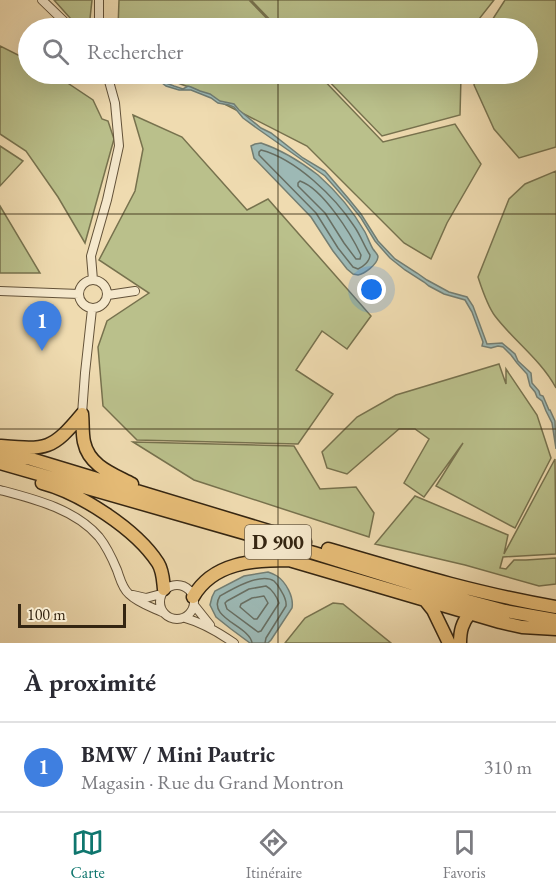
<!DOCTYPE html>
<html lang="fr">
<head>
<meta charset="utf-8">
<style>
  body { margin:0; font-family:"EB Garamond",serif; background:#f2f2f3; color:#2b2b33 }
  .scale { position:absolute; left:18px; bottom:15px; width:108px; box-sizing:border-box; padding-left:6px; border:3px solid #342511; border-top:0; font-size:16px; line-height:21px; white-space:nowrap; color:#342511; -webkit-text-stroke:4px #f5e8cc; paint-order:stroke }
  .you { position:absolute; left:372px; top:290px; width:21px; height:21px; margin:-15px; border:4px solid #fff; border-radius:50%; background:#1a73e8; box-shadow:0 0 0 9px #1a73e833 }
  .badge { display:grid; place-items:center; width:39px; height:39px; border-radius:50%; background:#0f766e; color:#fff; font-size:20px; font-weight:700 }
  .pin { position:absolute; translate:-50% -50px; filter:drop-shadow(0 2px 3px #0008) }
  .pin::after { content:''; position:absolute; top:32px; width:21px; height:18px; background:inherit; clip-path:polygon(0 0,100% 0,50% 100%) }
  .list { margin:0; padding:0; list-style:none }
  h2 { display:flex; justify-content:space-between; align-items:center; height:78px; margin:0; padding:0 24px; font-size:26px }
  h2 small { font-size:20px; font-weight:400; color:#7c7c81 }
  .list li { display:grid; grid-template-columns:39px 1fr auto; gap:18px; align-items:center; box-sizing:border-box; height:90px; padding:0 24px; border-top:2px solid #e1e1e2 }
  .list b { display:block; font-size:22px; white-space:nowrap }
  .list p { margin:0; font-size:20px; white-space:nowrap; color:#7c7c81 }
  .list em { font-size:20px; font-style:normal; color:#7c7c81 }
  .icon { flex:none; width:33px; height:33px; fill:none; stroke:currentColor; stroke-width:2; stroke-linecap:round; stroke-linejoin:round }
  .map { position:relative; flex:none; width:556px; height:643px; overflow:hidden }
  .search { position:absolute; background:#fff; box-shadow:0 6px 24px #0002; left:18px; right:18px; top:18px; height:66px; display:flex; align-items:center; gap:15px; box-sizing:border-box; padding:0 21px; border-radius:33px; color:#7c7c81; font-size:22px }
  .sheet { height:168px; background:#fff }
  nav { display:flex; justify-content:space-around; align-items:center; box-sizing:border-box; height:84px; border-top:2px solid #e1e1e2; background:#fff; font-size:16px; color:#7c7c81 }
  nav a { display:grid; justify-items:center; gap:3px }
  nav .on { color:#0f766e }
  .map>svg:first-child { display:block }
  .green { fill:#bac08b; stroke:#77724e; stroke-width:1.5 }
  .water { fill:#9db9b5; stroke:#737e73; stroke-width:1.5 }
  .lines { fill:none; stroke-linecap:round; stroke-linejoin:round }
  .shore { stroke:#686f63; stroke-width:1.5 }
  .street-casing { stroke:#635239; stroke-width:10 }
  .primary-casing { stroke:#342511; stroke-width:15 }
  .street { stroke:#f5e8cc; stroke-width:8 }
  .primary { stroke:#e8be78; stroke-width:12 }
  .grid { fill:none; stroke:#342511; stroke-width:1.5; stroke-opacity:0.55 }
  .labels { text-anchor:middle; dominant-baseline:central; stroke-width:5; stroke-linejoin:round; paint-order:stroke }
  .shield { fill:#f5e8cc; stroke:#6e6049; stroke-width:1.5 }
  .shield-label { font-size:20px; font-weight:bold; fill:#342511 }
</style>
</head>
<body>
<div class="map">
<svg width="556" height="643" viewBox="0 0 556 643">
  <rect width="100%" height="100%" fill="#efdbb0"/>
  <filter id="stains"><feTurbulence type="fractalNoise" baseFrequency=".00333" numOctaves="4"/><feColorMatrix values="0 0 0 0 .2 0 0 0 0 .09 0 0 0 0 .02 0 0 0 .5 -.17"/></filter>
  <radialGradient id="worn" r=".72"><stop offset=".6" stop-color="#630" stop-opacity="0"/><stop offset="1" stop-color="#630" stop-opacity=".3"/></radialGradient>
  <path class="green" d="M54,0H92L89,28H79Z
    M119,0H249L276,28H118Z
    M251,0H494L479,19L476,28H278Z
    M505,0H556V147L519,158L494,129L474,85L476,74H528V28H487Z
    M0,46L28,60V74H54L93,100L102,119L108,121L114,139L85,243L58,197L26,151L0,134Z
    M153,74H318L383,142L455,124L481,164L447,223L431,259L404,243L307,146L197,90Z
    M322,74H462L461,77L460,115L382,136Z
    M133,115L182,137L247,210L268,199L371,316L347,349L322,331L296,370L333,394L298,444L137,440L103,406L98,347L107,321L149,293L99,260L135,191L143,149Z
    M0,146L23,161L0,186Z
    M556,171V388C541,360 514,341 495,316C487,305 482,289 478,277L509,199L525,184Z
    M0,206L40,273H0Z
    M499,364L506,384V369L537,415L551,458L515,528L436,486L463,443L424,497L404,483L429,439L415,429H399L347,474L327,468L322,452L357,417L396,395Z
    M133,442L294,446L320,489L356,487L374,513L369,537L194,480Z
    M555,459L556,554L503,557L500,568L506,569L514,560H526L556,558V584L539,586L465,565L375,544L415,496L508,535L504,554Z
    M333,603L343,604L391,643H285L305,618Z"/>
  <path class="water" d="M146,74H156L166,83L174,86L183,89L188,86L191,87L200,91L210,94L220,101L234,104L239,110L261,128L271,133L303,158L325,171L348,198L361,214L378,241L395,259L417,273L427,280L449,292L467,297L473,306L487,344L502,343L515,354L518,361L531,373L532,383L539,391L540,395L543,396L549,410H550L555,421L556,449L552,423L546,411L542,401L537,397L535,392L530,386L527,374L517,363L511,355L503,347L498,346L491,348L482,346L483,342L472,312L465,300L444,294L429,286L424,282L405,270L390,258L375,241L361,218L349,203L325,176L258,129L243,118L234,107L229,105L218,103L211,98L191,90H179L166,86L152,75L124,79L114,82L113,80C124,74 135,77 146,74Z
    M261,143C282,150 301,162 318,175C336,191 353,211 365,232C368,238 370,244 373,249C375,252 378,254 378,257C377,265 364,274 358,275L353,274L347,269L333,251L311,217L254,158L251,146L255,144Z
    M268,572C271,573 274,574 277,576C286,582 294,597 292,608L271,640L268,643H250L231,629L216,617L210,605L212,597L215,591L244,576Z"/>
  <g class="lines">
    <path class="shore" d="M261,150C296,159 335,197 354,226C361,236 364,246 370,255C370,261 363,267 358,269L353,267L338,248L316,213L259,155V152Z
      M300,181C323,189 351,234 361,255L360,259H356L344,243L325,213L298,186V183Z
      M266,586C272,589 277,597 279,603L261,631L258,632L227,609L225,603L227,601L249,589Z
      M264,596L268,603L257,619H254L240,607L241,604L252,598Z
      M252,643C250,626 206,618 220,596C232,589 261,572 274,581C275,582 279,587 280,589C283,594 287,599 286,606L266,638L265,643"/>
    <g class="street-casing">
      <path id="street" d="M42,0L71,28
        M99,0V28
        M79 294a14 14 0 1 1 28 0a14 14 0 1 1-28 0Z
        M93,280L91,256L107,200L119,146L115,103L107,74
        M0,291L79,294
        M108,295L135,291
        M82,414L85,373L92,309
        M0,490C34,499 75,509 99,537C107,547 112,558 117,570C120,578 122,588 129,594C138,603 151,607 162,612
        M160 602a17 17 0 1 1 34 0a17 17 0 1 1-34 0Z
        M133,595L146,598L161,594
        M194,605L210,625
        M185,618C203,623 218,632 234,643"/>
    </g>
    <g class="primary-casing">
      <path id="primary" d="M82,414C83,423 82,433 84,442C89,466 113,474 132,484
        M1,446C47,450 52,450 82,414
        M0,452L31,459L305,542
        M0,463L314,553L468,601L505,611L556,620
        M42,483C80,493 136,529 158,563C163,571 163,580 164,589
        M328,549C403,571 478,594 556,607
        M193,597C213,562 254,560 289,560L500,622L522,627L556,629
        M425,600L433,610L449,643
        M460,643C460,631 462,623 470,613"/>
    </g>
    <use href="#street" class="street"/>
    <use href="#primary" class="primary"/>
  </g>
  <path class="grid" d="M278,0V28M278,74V643M0,214H556M0,429H556"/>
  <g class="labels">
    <rect class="shield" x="245" y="525" width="66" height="34" rx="4.5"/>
    <g class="shield-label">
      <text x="278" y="542">D 900</text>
    </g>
  </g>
  <rect width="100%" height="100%" filter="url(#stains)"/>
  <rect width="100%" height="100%" fill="url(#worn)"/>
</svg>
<div class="scale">100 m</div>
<div class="you"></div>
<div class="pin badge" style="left:42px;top:351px;background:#3f7fe0">1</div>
<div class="search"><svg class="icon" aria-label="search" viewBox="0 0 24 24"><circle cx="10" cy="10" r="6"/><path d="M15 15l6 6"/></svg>Rechercher</div>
</div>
<section class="sheet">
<h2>À proximité<small></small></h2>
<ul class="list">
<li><span class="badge" style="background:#3f7fe0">1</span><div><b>BMW / Mini Pautric</b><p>Magasin · Rue du Grand Montron</p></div><em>310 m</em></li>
</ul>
</section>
<nav>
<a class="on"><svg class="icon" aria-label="map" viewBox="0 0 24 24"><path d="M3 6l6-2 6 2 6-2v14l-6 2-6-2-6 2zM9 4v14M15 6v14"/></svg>Carte</a>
<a><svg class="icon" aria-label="directions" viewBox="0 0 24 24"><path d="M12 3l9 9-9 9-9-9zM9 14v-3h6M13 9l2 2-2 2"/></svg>Itinéraire</a>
<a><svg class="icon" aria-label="saved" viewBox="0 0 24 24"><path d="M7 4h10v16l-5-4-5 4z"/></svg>Favoris</a>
</nav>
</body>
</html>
